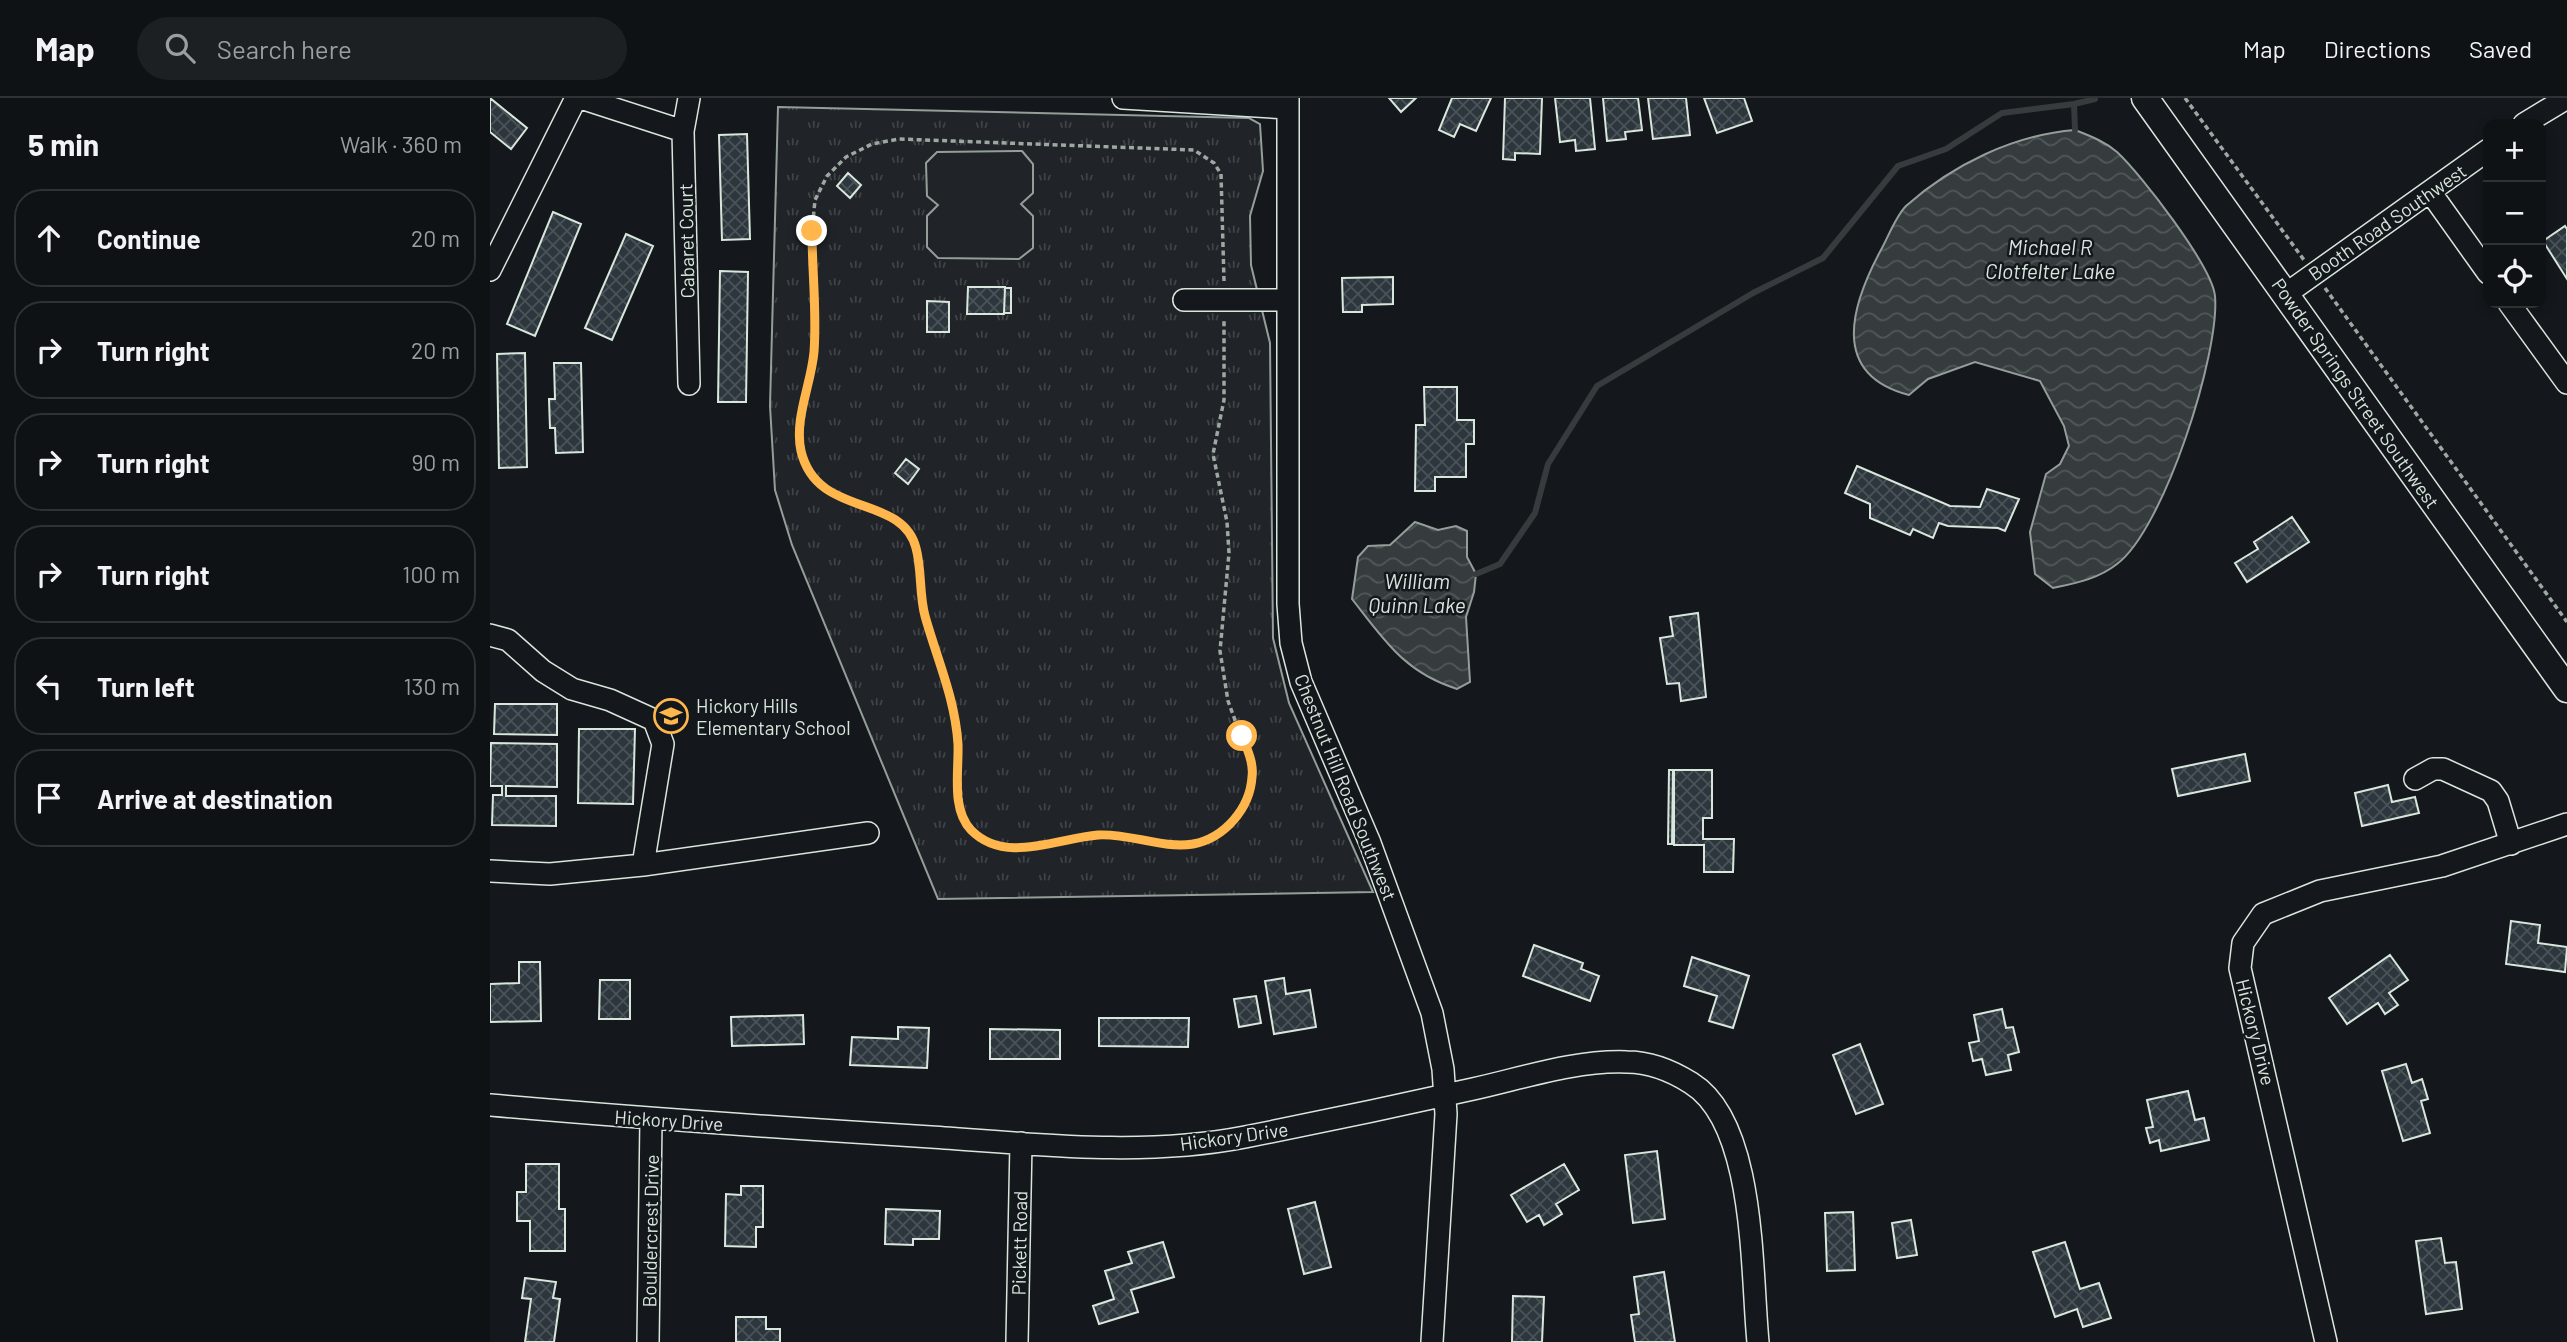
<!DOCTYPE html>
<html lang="en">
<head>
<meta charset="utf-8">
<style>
  body { margin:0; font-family:Barlow,sans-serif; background:#1d2022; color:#f1f3f6 }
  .controls { position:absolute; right:21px; top:21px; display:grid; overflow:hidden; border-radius:14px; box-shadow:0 4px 10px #0003 }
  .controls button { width:63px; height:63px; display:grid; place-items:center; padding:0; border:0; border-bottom:2px solid #2f3234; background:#0f1215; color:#f1f3f6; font:35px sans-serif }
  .stop { position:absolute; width:21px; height:21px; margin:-16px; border:5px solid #ffb74d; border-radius:50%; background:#fff }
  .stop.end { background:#ffb74d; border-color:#fff; box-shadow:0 2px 7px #0008 }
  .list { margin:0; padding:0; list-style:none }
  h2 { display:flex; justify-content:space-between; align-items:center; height:91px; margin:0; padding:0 28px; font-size:30px }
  h2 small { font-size:23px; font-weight:400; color:#9b9ea0 }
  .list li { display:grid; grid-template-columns:46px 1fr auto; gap:21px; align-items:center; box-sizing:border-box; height:98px; margin:0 14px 14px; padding:0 14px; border:2px solid #2f3234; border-radius:28px }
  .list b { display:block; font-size:26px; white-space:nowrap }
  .list em { font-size:23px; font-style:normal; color:#9b9ea0 }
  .icon { flex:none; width:38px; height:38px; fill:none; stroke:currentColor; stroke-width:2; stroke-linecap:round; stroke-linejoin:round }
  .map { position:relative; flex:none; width:2077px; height:1244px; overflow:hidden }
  header { display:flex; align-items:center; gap:42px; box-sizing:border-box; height:98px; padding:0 35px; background:#0f1215; border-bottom:2px solid #2f3234 }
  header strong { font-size:33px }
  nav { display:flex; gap:38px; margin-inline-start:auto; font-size:24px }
  .search { width:490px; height:63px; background:#1d2022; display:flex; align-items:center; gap:18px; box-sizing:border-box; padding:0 24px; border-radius:38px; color:#9b9ea0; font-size:26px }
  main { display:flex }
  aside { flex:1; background:#0f1215 }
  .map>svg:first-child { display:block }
  .grass { fill:url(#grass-tufts); stroke:#939e99; stroke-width:2 }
  .garden { fill:#202428; stroke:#939e99; stroke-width:2 }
  .water { fill:url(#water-waves); stroke:#939e99; stroke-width:2 }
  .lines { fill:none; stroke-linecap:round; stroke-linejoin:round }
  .stream { stroke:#363b3e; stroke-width:6 }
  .building { fill:url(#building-cross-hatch); stroke:#d8e6dc; stroke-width:2 }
  .minor-casing { stroke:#d8e6dc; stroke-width:24 }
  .major-casing { stroke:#d8e6dc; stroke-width:29 }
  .path { stroke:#9da8a2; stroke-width:3.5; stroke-dasharray:5 3.5; stroke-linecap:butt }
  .minor { stroke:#14181c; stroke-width:21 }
  .major { stroke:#14181c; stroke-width:26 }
  .route { stroke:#ffb74d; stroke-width:9 }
  .labels { text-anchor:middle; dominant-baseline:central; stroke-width:5; stroke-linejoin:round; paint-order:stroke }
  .street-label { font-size:19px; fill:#d8e6dc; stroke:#14181c }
  .poi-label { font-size:19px; fill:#d8e6dc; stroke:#14181c; text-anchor:start }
  .water-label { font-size:21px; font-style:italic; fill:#d8e6dc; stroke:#14181c }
</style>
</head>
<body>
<header>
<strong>Map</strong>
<div class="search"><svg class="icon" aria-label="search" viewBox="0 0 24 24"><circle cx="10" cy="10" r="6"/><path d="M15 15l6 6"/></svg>Search here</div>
<nav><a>Map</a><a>Directions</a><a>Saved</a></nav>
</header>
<main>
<aside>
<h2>5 min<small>Walk · 360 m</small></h2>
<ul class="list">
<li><svg class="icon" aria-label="ahead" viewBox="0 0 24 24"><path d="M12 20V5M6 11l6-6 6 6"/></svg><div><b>Continue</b></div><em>20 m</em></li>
<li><svg class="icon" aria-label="right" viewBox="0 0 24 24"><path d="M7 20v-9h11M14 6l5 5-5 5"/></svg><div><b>Turn right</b></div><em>20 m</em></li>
<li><svg class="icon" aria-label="right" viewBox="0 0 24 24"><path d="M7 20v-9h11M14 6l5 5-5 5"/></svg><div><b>Turn right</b></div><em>90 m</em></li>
<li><svg class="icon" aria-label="right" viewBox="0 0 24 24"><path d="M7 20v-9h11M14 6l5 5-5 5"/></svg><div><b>Turn right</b></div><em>100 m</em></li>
<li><svg class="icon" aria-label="left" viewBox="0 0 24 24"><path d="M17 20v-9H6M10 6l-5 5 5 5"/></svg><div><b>Turn left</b></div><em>130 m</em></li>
<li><svg class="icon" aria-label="arrive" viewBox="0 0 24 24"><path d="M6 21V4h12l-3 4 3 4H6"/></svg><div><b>Arrive at destination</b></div></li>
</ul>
</aside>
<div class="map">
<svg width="2077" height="1244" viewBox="0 0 2077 1244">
  <defs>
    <pattern id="grass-tufts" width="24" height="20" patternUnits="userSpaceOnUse" patternTransform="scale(1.75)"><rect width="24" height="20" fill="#202428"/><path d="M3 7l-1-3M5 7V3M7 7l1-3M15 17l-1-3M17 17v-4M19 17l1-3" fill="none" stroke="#404447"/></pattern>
    <pattern id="water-waves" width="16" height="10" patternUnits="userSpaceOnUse" patternTransform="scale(1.75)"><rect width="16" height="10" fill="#363b3e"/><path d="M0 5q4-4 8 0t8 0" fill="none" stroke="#525759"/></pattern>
    <pattern id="building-cross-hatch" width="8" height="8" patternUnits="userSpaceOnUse" patternTransform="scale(1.75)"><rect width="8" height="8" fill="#2c363c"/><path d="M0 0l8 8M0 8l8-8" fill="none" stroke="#4a5358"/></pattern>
  </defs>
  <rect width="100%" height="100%" fill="#14181c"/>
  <path class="grass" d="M288,9L759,20L770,26L773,73L760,118L761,167L780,245L783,540L799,605L883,794L448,801L302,447L285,392L280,308Z"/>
  <path class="garden" d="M532,53L543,66V95L531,106L543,118V150L529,161L448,160L437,149V118L448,107L437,98L436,65L447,54Z"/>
  <path class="water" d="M1585,32C1600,38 1614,43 1627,54C1650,75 1722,168 1725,198C1730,255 1674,431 1627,466C1608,481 1586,485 1563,490L1545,476L1540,434L1556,376L1570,366L1579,348L1574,328L1550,283L1485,264L1438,281L1419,297C1338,276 1362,205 1392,150C1399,137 1406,118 1416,108C1462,67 1523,37 1585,32Z
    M925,424L948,432L966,428L977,433V459L986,476L984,494L976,519L980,584L967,591C915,575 894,542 862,501L868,459L878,448L900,447Z"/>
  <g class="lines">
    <path class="stream" d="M1585,32L1584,6L1605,1
      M986,476L1010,466L1045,415L1058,366L1107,288L1263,195L1333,160L1408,68L1456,51L1512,15L1584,6"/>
  </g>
  <path class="building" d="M0,0L37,30L21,51L0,34Z
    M899,0H926L911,14Z
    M962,0H1001L986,33L970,26L964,39L949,32Z
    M1015,0H1052L1050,56L1025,55V62L1013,61Z
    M1065,0H1100L1105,51L1086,53L1085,42L1070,44Z
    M1113,0H1148L1152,32L1135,34L1136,41L1117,43Z
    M1158,0H1196L1200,37L1163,41Z
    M1214,0H1254L1262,23L1227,35Z
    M257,36L260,141L232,142L229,37Z
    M358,75L371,87L360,100L347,88Z
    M63,114L91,126L45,238L17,226Z
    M2075,128L2077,131V181L2053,143Z
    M136,136L163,148L122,242L95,230Z
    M230,173L258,174L256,304H228Z
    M903,179V206L872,207V214H853L852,180Z
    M478,189H515L514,216H477Z
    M515,190H521V215H514Z
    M437,203L459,204V234H437Z
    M35,255L37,369L9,370L7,256Z
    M64,265H91L93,354L66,355L65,330H60L59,301H65Z
    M934,289H967V322H984V346H976V379H945V393H925L926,327H935Z
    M416,361L429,371L418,386L405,375Z
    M1367,368L1460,408L1490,409L1497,391L1529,401L1515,433L1508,430L1458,428L1449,425L1443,440L1423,431L1420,437L1380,420V406L1355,395Z
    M1802,419L1819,444L1757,484L1745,465L1768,451L1764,444Z
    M1208,515L1216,599L1191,603L1189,585L1177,586L1170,540L1183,538L1180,519Z
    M5,606H67V637L4,636Z
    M89,631H145L143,706L88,705Z
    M1,645L67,646V689L16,688V698H66V728L2,727L3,697H12V688H0Z
    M1755,656L1760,683L1688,698L1682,671Z
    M1179,672H1183L1182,746H1178Z
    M1184,672H1222V720H1213V741H1244L1243,774H1214V747H1184Z
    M1898,687L1902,704L1925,699L1929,715L1872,728L1865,695Z
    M2021,823L2050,827L2048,845L2077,849L2075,874L2016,866Z
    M1044,847L1093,865L1091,871L1109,878L1100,903L1033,878Z
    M1900,857L1918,882L1899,895L1908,907L1895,916L1888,905L1857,926L1839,900Z
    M1202,859L1259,878L1243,930L1219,923L1227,898L1194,888Z
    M29,864H50L51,923L0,924V886L29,885Z
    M794,880L796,896L820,892L826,929L784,936L775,883Z
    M110,882H140V921H109Z
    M766,898L771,925L749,929L744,901Z
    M1512,911L1516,930L1523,929L1529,954L1518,957L1521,972L1496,977L1492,961L1483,963L1479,945L1489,943L1484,917Z
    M313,917L314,946L242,948L241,919Z
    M609,920H699L698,949L609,948Z
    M408,929L439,930L437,970L360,967L362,939L408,941Z
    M500,931L570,932V961H500Z
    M1370,946L1393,1006L1366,1016L1343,957Z
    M1916,966L1922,985L1932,981L1938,1001L1931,1003L1940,1035L1913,1043L1892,973Z
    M1698,993L1705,1022L1714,1020L1719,1042L1671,1053L1669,1042L1660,1045L1656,1030L1663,1029L1657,1002Z
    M1167,1053L1175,1121L1143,1125L1135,1057Z
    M36,1066H69V1111H75V1153H40V1123H27V1094H36Z
    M1074,1066L1089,1092L1066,1106L1072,1116L1054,1127L1049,1117L1037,1124L1021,1097Z
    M251,1088H273V1129H266V1149L235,1148L236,1096L251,1097Z
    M825,1104L841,1169L814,1176L798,1111Z
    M396,1111L450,1113L449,1141H423V1147L395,1146Z
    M1363,1114L1365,1172L1337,1173L1335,1115Z
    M1421,1122L1427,1157L1407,1160L1402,1125Z
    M1951,1140L1955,1165L1966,1164L1972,1211L1936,1216L1926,1143Z
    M673,1144L684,1179L641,1192L648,1214L609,1226L603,1208L624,1201L615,1173L642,1165L638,1154Z
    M1575,1144L1590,1191L1609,1185L1621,1220L1593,1229L1587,1211L1565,1219L1543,1154Z
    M1174,1174L1185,1244H1145L1141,1217L1149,1216L1144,1179Z
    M35,1180L66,1184L63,1200L70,1201L64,1244H35L41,1201L32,1200Z
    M1023,1198L1054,1199L1052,1244H1022Z
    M246,1219H276V1231H290V1244H246Z"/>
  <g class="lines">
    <g class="minor-casing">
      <path id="minor" d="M91,0L193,33
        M199,0L193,33L199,286
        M633,0L798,10
        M798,0V506L801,545L811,584L880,745L942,915L953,971L956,1016L942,1244
        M2034,26L2077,0
        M1941,95L1998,175
        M0,172L86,0
        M1796,196L1998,52
        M694,202H798
        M2019,205L2077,285
        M0,537L18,542L53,573L82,591L120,602L164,622L173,646L153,767L60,776L0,773
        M1925,681L1943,671H1953L2001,693L2008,703L2021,746
        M153,767L378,735
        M0,1007C147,1020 294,1030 441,1039C544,1046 653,1059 755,1039C831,1024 907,1008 983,991C1033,980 1085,962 1137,964C1160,964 1182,973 1201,985C1266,1025 1261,1173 1268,1244
        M158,1244L161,1021
        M527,1244L531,1045
        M1836,1244L1750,870L1753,845L1773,816L1830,793L1952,768L2077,726"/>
    </g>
    <g class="major-casing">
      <path id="major" d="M1655,0L2077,591"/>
    </g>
    <path class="path" d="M1695,0L1814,162
      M734,183L731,76L724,65L704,52L409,41L382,46L356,59L337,78L325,102L322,133L325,229L310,346L316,367L335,392L408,423L425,446L434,515L461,597L466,621L472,717L480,731L500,745L523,750L608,737L703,746L732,733L751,713L758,696L762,668L738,603L730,553L739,455L737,424L723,356L734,302V221
      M1835,190L2077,524"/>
    <use href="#minor" class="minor"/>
    <use href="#major" class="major"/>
  </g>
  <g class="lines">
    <path class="route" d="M322,133C322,174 327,213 324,254C321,287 304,321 311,353C327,421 412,395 426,450C432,472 429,496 435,518C447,561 465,600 468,646C469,673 461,711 481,732C515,767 568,740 608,737C640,735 672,751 703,746C735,740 760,710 762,679C764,665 757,651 752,638"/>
  </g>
  <defs>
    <g id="school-ring" transform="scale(1.75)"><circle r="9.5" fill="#14181c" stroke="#ffb74d" stroke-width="1.5"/><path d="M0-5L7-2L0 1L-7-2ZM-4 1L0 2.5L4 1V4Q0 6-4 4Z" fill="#ffb74d"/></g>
  </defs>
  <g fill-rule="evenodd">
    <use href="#school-ring" x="181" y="618"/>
  </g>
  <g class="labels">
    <g class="street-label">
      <text transform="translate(1897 124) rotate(-35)">Booth Road Southwest</text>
      <text transform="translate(196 143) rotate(-91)">Cabaret Court</text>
      <text transform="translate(1866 295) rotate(55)">Powder Springs Street Southwest</text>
      <text transform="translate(856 689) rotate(68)">Chestnut Hill Road Southwest</text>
      <text transform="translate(1766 934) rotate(76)">Hickory Drive</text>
      <text transform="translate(179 1022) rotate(4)">Hickory Drive</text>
      <text transform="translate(744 1038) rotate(-8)">Hickory Drive</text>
      <text transform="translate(160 1133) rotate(-89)">Bouldercrest Drive</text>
      <text transform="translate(529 1145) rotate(-89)">Pickett Road</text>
    </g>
    <g class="poi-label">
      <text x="206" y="607">Hickory Hills<tspan x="206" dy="22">Elementary School</tspan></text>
    </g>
    <g class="water-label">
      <text x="1560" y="148">Michael R<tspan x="1560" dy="24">Clotfelter Lake</tspan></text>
      <text x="927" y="482">William<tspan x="927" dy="24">Quinn Lake</tspan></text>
    </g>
  </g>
</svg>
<div class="controls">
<button>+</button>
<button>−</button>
<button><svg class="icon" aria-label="locate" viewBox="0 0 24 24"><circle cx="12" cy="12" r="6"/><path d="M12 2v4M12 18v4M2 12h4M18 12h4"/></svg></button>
</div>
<div class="stop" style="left:752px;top:638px"></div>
<div class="stop end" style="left:322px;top:133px"></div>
</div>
</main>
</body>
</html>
